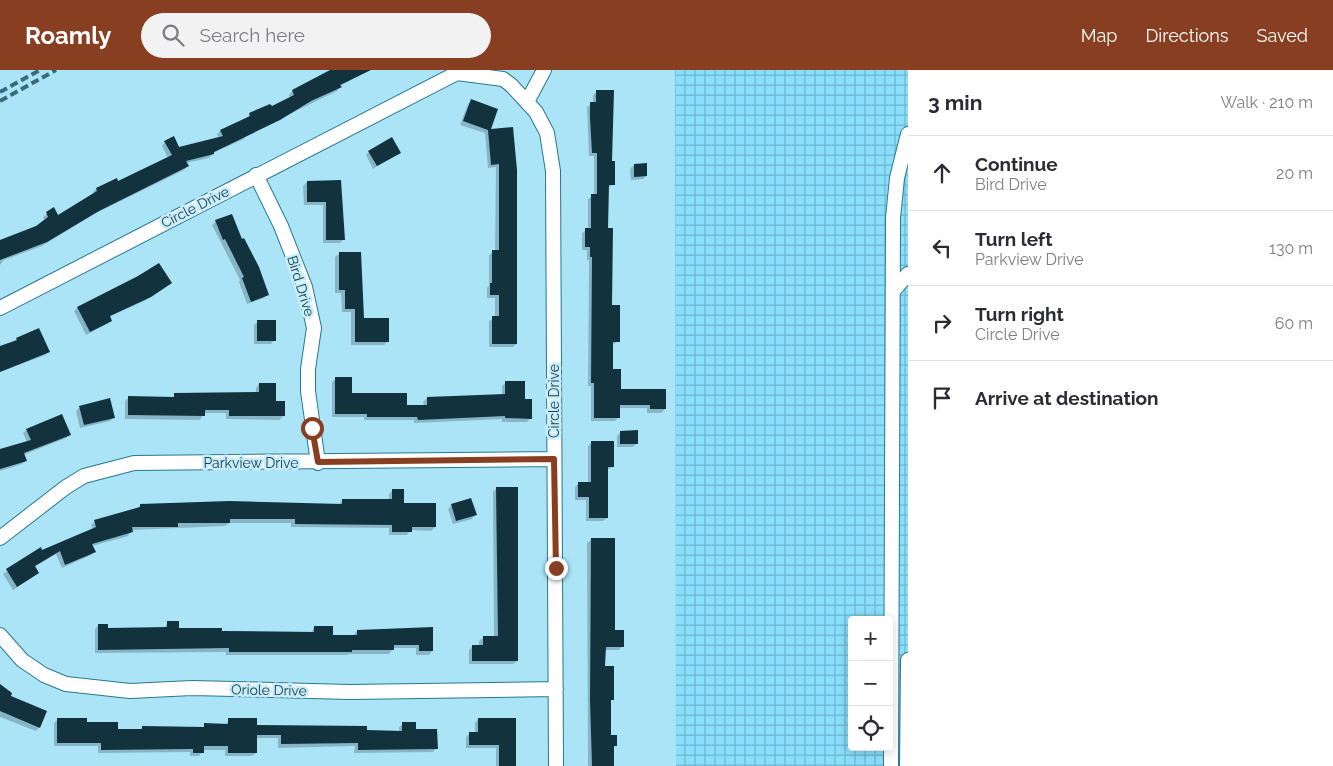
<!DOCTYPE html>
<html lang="en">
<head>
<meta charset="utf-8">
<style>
  body { margin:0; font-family:Raleway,sans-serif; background:#f2f2f3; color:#2b2b33 }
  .controls { position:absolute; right:15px; bottom:15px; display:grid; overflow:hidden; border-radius:5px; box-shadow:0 2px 12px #0003 }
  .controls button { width:45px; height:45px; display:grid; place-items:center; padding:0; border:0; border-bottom:1px solid #e1e1e2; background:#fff; color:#2b2b33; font:25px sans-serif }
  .stop { position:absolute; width:15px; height:15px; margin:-11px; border:4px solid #873e21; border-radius:50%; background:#fff }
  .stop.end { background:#873e21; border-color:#fff; box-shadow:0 1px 5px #0008 }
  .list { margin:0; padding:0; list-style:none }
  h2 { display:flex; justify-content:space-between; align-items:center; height:65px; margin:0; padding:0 20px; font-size:21px }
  h2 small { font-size:16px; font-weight:400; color:#7c7c81 }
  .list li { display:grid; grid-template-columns:32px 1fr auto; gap:15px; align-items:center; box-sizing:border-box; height:75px; padding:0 20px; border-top:1px solid #e1e1e2 }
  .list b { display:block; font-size:19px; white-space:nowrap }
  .list p { margin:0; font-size:16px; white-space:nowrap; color:#7c7c81 }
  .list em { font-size:16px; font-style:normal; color:#7c7c81 }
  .icon { flex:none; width:28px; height:28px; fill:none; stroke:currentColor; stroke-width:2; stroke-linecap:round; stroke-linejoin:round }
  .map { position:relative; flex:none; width:908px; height:696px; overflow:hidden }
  header { display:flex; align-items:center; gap:30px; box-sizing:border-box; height:70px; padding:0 25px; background:#873e21; color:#fff }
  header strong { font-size:24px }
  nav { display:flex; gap:28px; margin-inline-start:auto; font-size:18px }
  .search { width:350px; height:45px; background:#f2f2f3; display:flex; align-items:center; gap:12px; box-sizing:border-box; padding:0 18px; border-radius:28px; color:#7c7c81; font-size:19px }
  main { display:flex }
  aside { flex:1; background:#fff }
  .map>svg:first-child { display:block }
  .industrial { fill:url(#industrial-grid); fill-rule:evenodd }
  .shadow { fill:#0003 }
  .building { fill:#12333d }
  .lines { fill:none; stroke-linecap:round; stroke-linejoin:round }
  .minor-casing { stroke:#277890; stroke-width:16 }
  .minor { stroke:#fff; stroke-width:14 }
  .rail { stroke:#3b6a79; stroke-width:4; stroke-dasharray:8 4; stroke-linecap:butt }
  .route { stroke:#873e21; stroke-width:6 }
  .labels { text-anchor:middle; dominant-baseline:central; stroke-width:5; stroke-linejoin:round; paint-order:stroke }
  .street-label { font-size:14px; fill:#16424f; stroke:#c9edfa }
</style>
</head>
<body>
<header>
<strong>Roamly</strong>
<div class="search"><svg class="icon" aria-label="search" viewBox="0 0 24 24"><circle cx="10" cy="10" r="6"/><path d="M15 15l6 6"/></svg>Search here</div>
<nav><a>Map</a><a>Directions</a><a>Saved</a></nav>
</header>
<main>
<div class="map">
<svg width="908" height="696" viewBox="0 0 908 696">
  <defs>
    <pattern id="industrial-grid" width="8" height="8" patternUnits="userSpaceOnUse" patternTransform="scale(1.25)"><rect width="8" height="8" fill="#89dffc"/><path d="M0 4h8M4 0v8" fill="none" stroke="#6fb6ce"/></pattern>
  </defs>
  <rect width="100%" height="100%" fill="#abe3f7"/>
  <path class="industrial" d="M675,0H908V696H676ZM852,550H889V677H852Z"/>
  <path class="shadow" d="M335,0L368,1L340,16L337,21L247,65L244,69L213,83L209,88L186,93L188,96L184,100L94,144L42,176L4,190L0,195V174L37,157L45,151L43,147L53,139L57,146L94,125L93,122L96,119L116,110L117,113L168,88L162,76L165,72L178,78L219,68L217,64L220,61L246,49L250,44L271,38L290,28L289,25L292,21Z
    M597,21L614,114L607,118L611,236L618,271L612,275V300L620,320L665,339L661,343H647V338H619V347L615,351H591V316H588L589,190H587V180H582V163L588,159V129L594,125V86H589L587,37L593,33V25Z
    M471,31L489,61L512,59L516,274L513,277H489V251L495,248V228H487V218L489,216V185L495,181L496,97L488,98L485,63L460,55L468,34Z
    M369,82H400L373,99L366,85Z
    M634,95L646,106L643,109L631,110L630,99Z
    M340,111L344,169L340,173H323V135H304L303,116L307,112Z
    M216,151L267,224L264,228L247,234L239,212L240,210L212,155Z
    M339,184L363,249L388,271L384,275H351V242H342L341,223H335V187Z
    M170,213L146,230L109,247L111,251L107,254L86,265L74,241L77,238Z
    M258,252L274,270L271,274H254V255Z
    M17,269L49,281L45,285L0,302V278L13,273Z
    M336,309L351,325L406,337L424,336L423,332L427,328L502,325V316L506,312L524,330L531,348L527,352H502V349L414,353V350H364V347H332V312Z
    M259,314L283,346L280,350L226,349V343H204L200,350L125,349V331L128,328H172L175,325L256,323V318Z
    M80,337L114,347L110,351L80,358L76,341Z
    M27,360L69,365L66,368L23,385L25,391L22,394L0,401V380L27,372L23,363Z
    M621,362L637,373L633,377H617V366Z
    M592,372L613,396L607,400V448L603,451H586V430H575V417L579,413H588V376Z
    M496,419L517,591L513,594H469V580L473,576H479V571L483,568H494L493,422Z
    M393,420L403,434L435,457L431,461L411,460L407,465H389V458L291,457V453H229L225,456L131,460L128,466L92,476L94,482L91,485L62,498L56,484L34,497L38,503L34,506L13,520L3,504L40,479L42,481L93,459L91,455L95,451L136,440L140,436L339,434L343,430H389V424Z
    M452,435L475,445L472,449L453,454L448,439Z
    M591,470L614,561L622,576L619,580H604L609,666L615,676L613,678V696H588L587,473Z
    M168,552L178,559L221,562L311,563L314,557L332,566H353L357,561L432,558V581L429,585H416V578H393L389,584H349L347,585H226V582L95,583V559L99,555L107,560L164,559Z
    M0,616L39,657L36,661L0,647Z
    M58,649L116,660H139L143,657L202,658L205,655H225L229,650L256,656L399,662V657L403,654L415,660L436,678L433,682L354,683L355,676L278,678V668H256V683L252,686H225V680H203L199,686H190V682L98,683V676H54V653Z
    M478,649H515V696H496V678H466V667L470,663H475V653Z"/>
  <path class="building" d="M330,0H371L340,15L342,17L311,31L280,50L214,82V84L186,91L189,96L99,141L47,172L0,190V170L36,156L48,147L46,142L54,137L58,145L97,121L96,118L117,108L118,111L172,85L164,71L174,66L179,77L223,66L220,60L250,46L249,43L270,34L272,36L294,25L292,20Z
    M596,20H614L612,91H615V115H609L608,158H613L612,235H620V272H613V299H621V319H666V339H650V335H620V348H594V313H591L592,187H590V177H585V158H591V124H597V83H592L590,48V32H596Z
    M471,29L498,39L491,59L513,57L517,100V274H492V246H499V225H490V213H492V180H499V94L491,95L488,60L463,51Z
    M392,67L401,83L377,96L368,81Z
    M647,93V106L634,107V94Z
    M341,110L345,170H326V132H307V111Z
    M232,144L242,169L244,168L259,197L269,225L251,232L242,208L244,207L225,169L223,170L215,150Z
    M339,182H361L364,248H389V272H355V239H345V220H339Z
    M159,193L172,213L151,227L110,246L112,251L90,262L77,237L138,206Z
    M257,250H276V271H257Z
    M39,258L50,282L0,302V276L17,270L16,268Z
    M335,307H352V323H407V335H427V327L505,324V311H525V329H532V349L505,348V346L418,350L417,347H367V344H335Z
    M259,313H276V331H285V346H229V340H205V346L128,345V326L174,327V323L259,322Z
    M110,328L115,348L84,355L79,336Z
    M62,344L71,365L24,383L27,391L0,399V379L31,370L26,359Z
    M638,360V374H620V361Z
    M591,371H614V397H608V448H589V427H578V412H591Z
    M496,417H518V591H472V575H483V566H498Z
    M392,419H404V433H436V457H412V462H392V455L295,454V449H230V453H178V457H132L133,462L92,474L96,482L65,495L60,481L35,496L39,503L17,517L6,499L41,477L42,480L96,457L94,450L140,437V434L230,431L342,434V429H392Z
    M471,428L477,445L456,451L451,434Z
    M591,468H615V560H624V577H606L605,596H614V630H611V665H617V676H614V696H592L590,630Z
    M167,551H179V558H222V561L314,562V556H333V565H357V560L433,557V581H419V575H394V580H352V582H229V578L98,580V554H108V558L167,557Z
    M0,614L12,623L11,626L47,641L40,658L0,641Z
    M57,648H87V652H118V659H142V656L204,657V653L228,654V648H257V655L367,656V660L402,661V652H416V659H437L438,679L358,680V673L281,674V665H257V683H228V676H204V683H193V679L101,680V673H57Z
    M478,648H516V696H499V675H469V662H478Z"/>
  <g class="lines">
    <g class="minor-casing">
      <path id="minor" d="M527,32L544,0
        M256,105L281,156L305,217L314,258L308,299V321L318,393
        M893,221L908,204
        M0,238L457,3L503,9L511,15L536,42L547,63L553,101L556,696
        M0,468L66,417L84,406L134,393L554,389
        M0,565L22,590L44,605L66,614L130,621L192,618L350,622L556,619
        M891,696L893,148L897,108L908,64
        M907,696L908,590"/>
    </g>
    <use href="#minor" class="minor"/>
    <path class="rail" d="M0,22L40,0
      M0,31L56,0"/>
  </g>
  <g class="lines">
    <path class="route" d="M312,358L318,392L554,389L556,498"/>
  </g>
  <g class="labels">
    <g class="street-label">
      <text transform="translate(195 137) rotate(-27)">Circle Drive</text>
      <text transform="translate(301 216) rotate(73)">Bird Drive</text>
      <text transform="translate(554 331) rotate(-90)">Circle Drive</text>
      <text x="251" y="393">Parkview Drive</text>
      <text transform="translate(269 620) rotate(1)">Oriole Drive</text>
    </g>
  </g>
</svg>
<div class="controls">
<button>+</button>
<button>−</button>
<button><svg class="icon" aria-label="locate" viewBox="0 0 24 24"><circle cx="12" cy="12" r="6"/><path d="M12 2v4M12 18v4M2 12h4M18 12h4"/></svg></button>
</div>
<div class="stop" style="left:312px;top:358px"></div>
<div class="stop end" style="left:556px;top:498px"></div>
</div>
<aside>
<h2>3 min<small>Walk · 210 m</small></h2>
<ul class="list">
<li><svg class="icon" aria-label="ahead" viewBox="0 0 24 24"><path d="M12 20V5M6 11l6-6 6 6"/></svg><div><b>Continue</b><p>Bird Drive</p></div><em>20 m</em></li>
<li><svg class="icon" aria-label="left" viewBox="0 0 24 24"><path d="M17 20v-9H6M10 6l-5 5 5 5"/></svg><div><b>Turn left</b><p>Parkview Drive</p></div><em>130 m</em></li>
<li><svg class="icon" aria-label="right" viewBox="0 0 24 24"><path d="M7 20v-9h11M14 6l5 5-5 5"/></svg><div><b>Turn right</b><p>Circle Drive</p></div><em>60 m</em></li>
<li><svg class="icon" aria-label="arrive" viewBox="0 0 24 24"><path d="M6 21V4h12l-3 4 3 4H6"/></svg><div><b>Arrive at destination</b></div></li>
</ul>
</aside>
</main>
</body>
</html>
